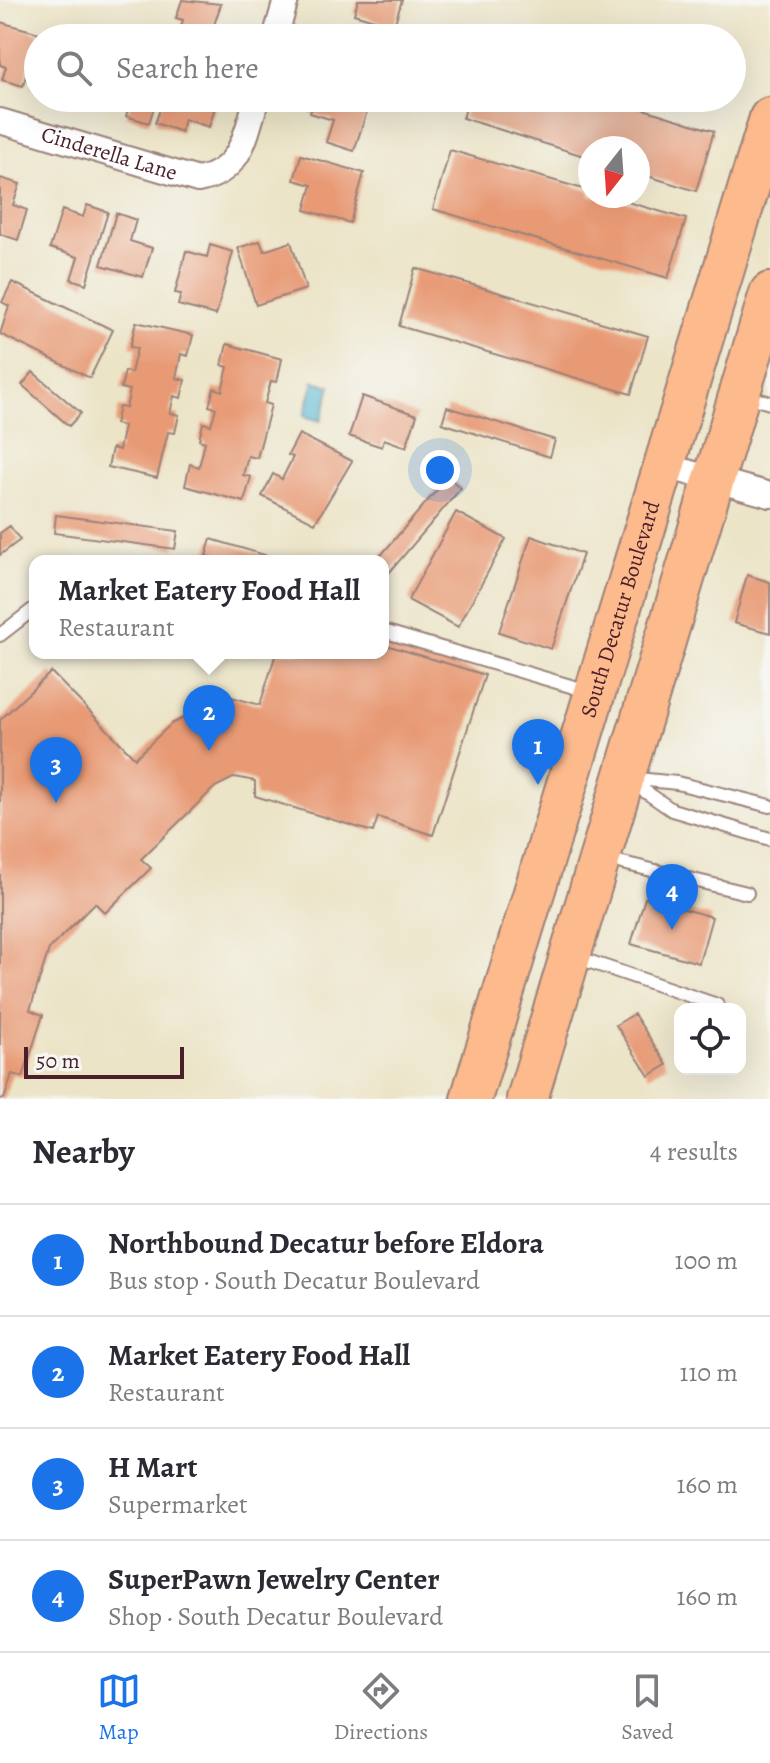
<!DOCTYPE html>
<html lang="en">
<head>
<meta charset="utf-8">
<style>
  body { margin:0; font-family:Alegreya,serif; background:#f2f2f3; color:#2b2b33 }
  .controls { position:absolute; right:24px; bottom:24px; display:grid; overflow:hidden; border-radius:16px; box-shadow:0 8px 32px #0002 }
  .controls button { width:72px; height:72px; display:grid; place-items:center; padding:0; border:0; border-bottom:2px solid #e1e1e2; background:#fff; color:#2b2b33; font:40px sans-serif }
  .compass { position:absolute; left:578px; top:136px; width:72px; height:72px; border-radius:50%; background:#fff; box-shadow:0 8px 32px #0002; rotate:197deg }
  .scale { position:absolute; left:24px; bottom:20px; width:160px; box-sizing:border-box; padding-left:8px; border:4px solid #4a1f2b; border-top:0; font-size:22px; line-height:28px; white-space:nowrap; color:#4a1f2b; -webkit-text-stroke:6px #f6f6f2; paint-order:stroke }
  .you { position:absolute; left:440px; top:470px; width:28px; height:28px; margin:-20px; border:6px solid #fff; border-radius:50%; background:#1a73e8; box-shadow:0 0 0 12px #1a73e833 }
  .badge { display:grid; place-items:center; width:52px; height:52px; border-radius:50%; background:#1a73e8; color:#fff; font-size:26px; font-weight:700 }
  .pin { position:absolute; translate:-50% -66px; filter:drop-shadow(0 2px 4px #0008) }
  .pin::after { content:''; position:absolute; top:42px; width:28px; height:24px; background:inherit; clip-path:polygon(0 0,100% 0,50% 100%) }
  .popup { position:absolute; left:29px; top:555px; width:360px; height:104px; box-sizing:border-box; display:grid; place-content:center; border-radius:16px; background:#fff; filter:drop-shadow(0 2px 6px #0005); font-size:26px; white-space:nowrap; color:#7c7c81 }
  .popup b { font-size:30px; color:#2b2b33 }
  .popup::after { content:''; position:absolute; left:50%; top:100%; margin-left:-16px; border:16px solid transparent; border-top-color:#fff }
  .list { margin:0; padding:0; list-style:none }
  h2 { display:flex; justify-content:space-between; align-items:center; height:104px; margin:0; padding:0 32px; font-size:34px }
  h2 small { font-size:26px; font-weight:400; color:#7c7c81 }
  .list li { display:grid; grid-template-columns:52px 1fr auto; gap:24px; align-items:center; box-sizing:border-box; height:112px; padding:0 32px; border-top:2px solid #e1e1e2 }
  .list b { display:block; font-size:30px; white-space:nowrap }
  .list p { margin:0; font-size:26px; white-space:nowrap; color:#7c7c81 }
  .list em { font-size:26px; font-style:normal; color:#7c7c81 }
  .icon { flex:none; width:44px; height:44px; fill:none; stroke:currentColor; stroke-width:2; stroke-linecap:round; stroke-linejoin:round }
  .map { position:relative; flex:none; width:770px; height:1099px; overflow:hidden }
  .search { position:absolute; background:#fff; box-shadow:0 8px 32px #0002; left:24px; right:24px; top:24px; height:88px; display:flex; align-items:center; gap:20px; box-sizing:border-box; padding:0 28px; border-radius:44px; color:#7c7c81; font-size:30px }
  .sheet { height:552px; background:#fff }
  nav { display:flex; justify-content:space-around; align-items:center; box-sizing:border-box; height:112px; border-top:2px solid #e1e1e2; background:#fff; font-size:22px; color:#7c7c81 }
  nav a { display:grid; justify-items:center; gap:4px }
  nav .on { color:#1a73e8 }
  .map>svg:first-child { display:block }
  .water { fill:#51b6d0; stroke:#4e6a7e; stroke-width:2 }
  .building { fill:#e89a75 }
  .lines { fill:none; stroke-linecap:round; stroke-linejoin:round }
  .service-casing { stroke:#9b8279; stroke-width:16 }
  .minor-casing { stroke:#9b8279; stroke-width:28 }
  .primary-casing { stroke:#9b8279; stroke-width:44 }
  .service { stroke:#fff; stroke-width:12 }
  .minor { stroke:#fff; stroke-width:24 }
  .primary { stroke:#fcba8d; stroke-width:40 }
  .labels { text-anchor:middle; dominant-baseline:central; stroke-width:8; stroke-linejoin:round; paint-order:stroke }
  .street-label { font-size:22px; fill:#4a1f2b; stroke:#f6f6f2 }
</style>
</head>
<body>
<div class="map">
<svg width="770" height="1099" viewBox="0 0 770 1099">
  <rect width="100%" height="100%" fill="#f6f6f2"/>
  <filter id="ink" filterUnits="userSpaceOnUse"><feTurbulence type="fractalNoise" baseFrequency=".0125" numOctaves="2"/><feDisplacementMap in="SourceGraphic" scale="16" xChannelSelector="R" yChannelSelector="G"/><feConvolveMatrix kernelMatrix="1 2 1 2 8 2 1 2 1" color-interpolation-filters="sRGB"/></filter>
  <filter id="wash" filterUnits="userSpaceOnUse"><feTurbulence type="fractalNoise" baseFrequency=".006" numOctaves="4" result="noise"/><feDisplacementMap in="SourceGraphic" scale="32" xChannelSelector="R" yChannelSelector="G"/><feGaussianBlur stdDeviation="1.8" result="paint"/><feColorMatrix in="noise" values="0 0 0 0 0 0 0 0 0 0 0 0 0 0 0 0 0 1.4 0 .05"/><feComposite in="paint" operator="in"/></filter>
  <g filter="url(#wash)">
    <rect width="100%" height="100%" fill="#ece4c7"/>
    <path class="water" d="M314,381L331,386L321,421L304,416Z"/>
    <g id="blocks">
      <path class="building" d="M182,0L221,4L213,28L233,34L232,38H178L183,20L176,18Z
        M358,0H402L394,26L354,14Z
        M0,22L39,33L23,86L2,80L6,67L0,65Z
        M47,29L74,37V38H45Z
        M37,64H38V89L31,87Z
        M132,98H157L149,123L126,116Z
        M164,98H218L209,127L184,119L181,132L155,123Z
        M315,98H339L368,108L354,151L326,142L333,120L310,113Z
        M469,98H608L714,131L696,191L638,173V148H590V158L463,118Z
        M450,150L590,191V196H607L686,219L668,278L433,209Z
        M301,155L364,173L350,223L305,210L312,185L294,180Z
        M0,178L20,184L13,205L27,210L18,240L0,234Z
        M87,205L108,212L86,284L71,279L78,257L50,248L62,210L83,217Z
        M116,213L136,220L130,241L152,248L143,277L101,265Z
        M260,241L264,251L291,242L306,289L256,305L238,248Z
        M210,245L233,252L216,315L178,305L181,294L175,293L186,251L207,257Z
        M415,268L648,336L631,394L399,326Z
        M12,282L113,330L90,378L0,334L9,306L2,302Z
        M136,322L193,335L188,356L181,354L176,378L185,380L181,398L174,396L170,413L179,415L175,433L168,432L157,478L108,467L112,448L119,450L124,426L115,424L119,407L126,408L130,390L121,388L125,371L131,373L137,348L130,347Z
        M227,344L282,359L277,382L271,381L265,403L271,405L257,458L248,456L243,475L251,477L244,502L185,486L190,464L199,467L205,442L199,440L203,423L211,425L216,408L209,406L214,388L222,391L228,367L222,365Z
        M33,372L81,413L69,426L22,385Z
        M362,396L417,415L406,447L384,439L382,447L349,436Z
        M447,407L555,440L550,457L442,423Z
        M299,434L352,461L315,523L262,496L273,474L282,479L293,457L288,455Z
        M448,477L461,488L383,580V561H376Z
        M456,512L506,539L458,627L408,600Z
        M56,515L178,531L175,549L54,533Z
        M10,526L20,540L0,555V533Z
        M531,536L583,554L551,649L499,632Z
        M211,539L281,560V561H224L206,556Z
        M747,575L770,582V633L734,623Z
        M383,644L485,675L433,835L378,817L373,832L255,796V781L235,777L215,787L141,859L151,868L105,913L95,903L49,949L30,1010L43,1015L23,1077L12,1074L4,1099H0V720L51,672L135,758L171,724L228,696L260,705L276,653H383Z
        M645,898L712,917L699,963L631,944Z
        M634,1014L667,1065L649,1076L616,1025Z"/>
    </g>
  </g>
  <g filter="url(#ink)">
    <use href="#blocks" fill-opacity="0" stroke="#9b8279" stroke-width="2"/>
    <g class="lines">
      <g class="service-casing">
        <path id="service" d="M746,396L770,403
          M383,631L591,692
          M0,635L35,608
          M628,778L677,783L770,806
          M630,781L672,810L770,839
          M606,859L747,893
          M576,957L717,1005"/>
      </g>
      <g class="minor-casing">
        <g id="minor">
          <path d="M275,38L286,0"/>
          <path id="s1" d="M0,121L198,180C242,171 245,136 257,98"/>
          <path d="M666,466L770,495"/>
        </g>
      </g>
      <g class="primary-casing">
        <g id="primary">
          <path id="s2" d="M471,1099L770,118"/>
          <path d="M527,1099L770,293"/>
        </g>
      </g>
      <use href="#service" class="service"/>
      <use href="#minor" class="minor"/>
      <use href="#primary" class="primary"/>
    </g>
  </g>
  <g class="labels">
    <g class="street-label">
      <text stroke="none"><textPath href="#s1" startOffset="114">Cinderella Lane</textPath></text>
      <text stroke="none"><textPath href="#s2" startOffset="512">South Decatur Boulevard</textPath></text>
    </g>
  </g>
</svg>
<div class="controls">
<button><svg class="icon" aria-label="locate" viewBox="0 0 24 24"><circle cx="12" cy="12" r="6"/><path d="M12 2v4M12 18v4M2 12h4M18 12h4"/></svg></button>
</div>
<svg class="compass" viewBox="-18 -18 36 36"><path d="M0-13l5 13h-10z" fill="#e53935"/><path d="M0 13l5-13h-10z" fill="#7c7c81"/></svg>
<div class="scale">50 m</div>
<div class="you"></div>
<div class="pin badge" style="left:538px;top:785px">1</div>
<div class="pin badge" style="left:209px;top:751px">2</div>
<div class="popup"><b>Market Eatery Food Hall</b>Restaurant</div>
<div class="pin badge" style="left:56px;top:803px">3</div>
<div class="pin badge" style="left:672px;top:930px">4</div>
<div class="search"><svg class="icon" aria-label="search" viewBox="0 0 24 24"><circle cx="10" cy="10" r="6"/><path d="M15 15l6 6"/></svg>Search here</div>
</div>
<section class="sheet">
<h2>Nearby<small>4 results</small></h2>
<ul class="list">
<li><span class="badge">1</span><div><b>Northbound Decatur before Eldora</b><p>Bus stop · South Decatur Boulevard</p></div><em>100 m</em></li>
<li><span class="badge">2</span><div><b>Market Eatery Food Hall</b><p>Restaurant</p></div><em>110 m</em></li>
<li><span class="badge">3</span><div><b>H Mart</b><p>Supermarket</p></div><em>160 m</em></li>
<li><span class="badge">4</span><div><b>SuperPawn Jewelry Center</b><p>Shop · South Decatur Boulevard</p></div><em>160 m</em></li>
</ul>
</section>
<nav>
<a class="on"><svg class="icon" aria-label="map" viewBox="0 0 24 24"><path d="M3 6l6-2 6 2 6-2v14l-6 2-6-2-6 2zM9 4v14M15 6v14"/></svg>Map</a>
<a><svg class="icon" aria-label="directions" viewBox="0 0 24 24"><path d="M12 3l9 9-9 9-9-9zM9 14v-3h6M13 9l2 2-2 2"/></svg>Directions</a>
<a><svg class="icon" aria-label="saved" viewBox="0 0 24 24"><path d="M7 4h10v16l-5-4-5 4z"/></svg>Saved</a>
</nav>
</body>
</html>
